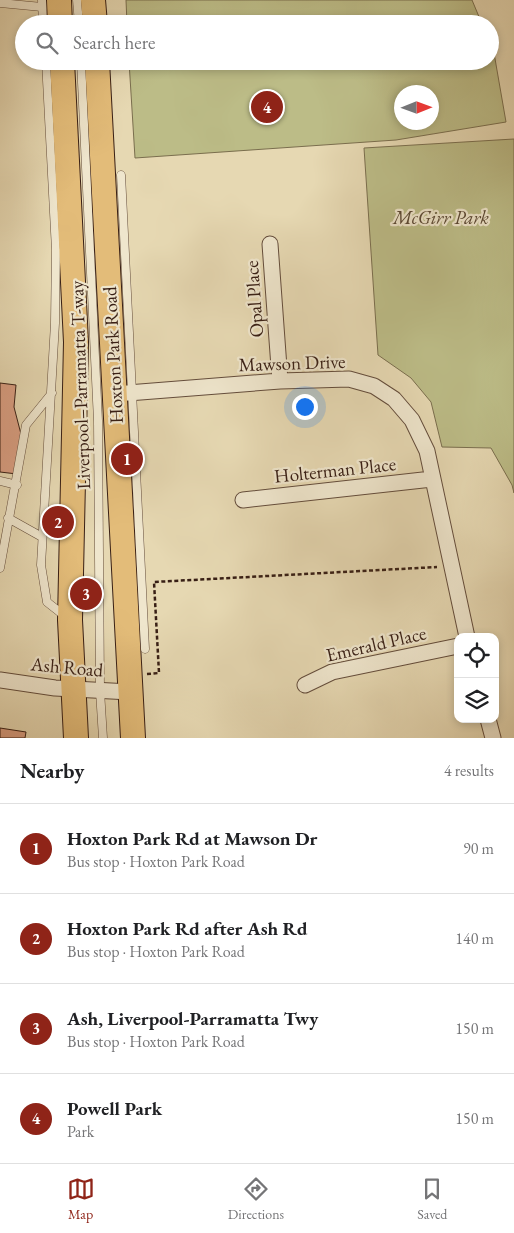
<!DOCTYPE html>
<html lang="en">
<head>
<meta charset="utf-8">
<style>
  body { margin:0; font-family:"EB Garamond",serif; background:#f2f2f2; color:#202124 }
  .controls { position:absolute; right:15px; bottom:15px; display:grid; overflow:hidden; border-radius:10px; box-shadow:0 2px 8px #0003 }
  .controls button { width:45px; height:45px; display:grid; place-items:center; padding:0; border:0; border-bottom:1px solid #e0e0e0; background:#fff; color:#202124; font:25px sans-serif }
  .compass { position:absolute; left:394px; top:85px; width:45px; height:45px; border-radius:50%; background:#fff; box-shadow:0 2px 8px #0003; rotate:89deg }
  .you { position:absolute; left:304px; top:406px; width:18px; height:18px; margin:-12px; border:4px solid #fff; border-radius:50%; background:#1a73e8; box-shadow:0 0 0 8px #1a73e833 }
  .badge { display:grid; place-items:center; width:32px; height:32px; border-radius:50%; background:#8f2418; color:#fff; font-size:16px; font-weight:700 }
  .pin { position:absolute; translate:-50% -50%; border:2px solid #fff; box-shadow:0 1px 5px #0006 }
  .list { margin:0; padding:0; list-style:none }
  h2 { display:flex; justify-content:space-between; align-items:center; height:65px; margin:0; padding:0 20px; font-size:21px }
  h2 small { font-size:16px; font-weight:400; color:#757577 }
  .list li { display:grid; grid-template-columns:32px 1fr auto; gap:15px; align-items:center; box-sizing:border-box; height:90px; padding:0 20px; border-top:1px solid #e0e0e0 }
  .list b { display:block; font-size:19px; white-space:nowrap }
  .list p { margin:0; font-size:16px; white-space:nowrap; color:#757577 }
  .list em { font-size:16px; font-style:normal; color:#757577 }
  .icon { flex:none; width:28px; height:28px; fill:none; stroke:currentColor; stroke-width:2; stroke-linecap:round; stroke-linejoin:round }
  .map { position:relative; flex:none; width:514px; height:738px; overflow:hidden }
  .search { position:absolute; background:#fff; box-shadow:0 2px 8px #0003; left:15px; right:15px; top:15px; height:55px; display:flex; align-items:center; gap:12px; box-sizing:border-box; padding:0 18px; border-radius:28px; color:#757577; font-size:19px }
  .sheet { height:425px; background:#fff }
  nav { display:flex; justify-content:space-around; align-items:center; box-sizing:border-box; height:70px; border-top:1px solid #e0e0e0; background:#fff; font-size:14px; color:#757577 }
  nav a { display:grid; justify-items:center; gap:2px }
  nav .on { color:#8f2418 }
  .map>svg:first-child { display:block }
  .green { fill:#bcbc87; stroke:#7a6e4e; fill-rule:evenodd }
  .building { fill:#da9f83; stroke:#381f15 }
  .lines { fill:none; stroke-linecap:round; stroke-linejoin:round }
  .lane-casing { stroke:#644d3c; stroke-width:9 }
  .street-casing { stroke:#644d3c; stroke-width:17 }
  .primary-casing { stroke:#381f15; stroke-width:26 }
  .path { stroke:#381f15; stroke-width:2.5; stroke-dasharray:4 2.5; stroke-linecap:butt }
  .lane { stroke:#efe6cd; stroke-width:8 }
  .street { stroke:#efe6cd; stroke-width:15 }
  .primary { stroke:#e3bc79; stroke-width:24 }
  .labels { text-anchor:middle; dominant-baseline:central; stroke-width:4.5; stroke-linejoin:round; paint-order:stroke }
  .park-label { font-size:19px; font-style:italic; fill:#594632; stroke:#efe6cd }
  .street-label { font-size:19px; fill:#381f15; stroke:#efe6cd }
</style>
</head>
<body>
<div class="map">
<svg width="514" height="738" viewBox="0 0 514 738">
  <rect width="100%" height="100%" fill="#e6d8b2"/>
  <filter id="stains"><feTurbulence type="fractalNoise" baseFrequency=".004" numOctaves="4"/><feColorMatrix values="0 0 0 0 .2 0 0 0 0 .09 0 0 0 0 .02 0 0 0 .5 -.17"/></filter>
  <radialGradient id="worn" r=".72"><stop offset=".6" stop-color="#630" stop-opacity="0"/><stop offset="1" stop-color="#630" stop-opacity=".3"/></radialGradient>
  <path class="green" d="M126,0H472L482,24H127Z
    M490,44L494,53L506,122L396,140L135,158L129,61H490ZM432,92V122H402V92Z
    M514,139V493L512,485L491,448L442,447L431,402L411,378L378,355L364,148Z"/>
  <path class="building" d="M0,383L16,385L14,407L22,438L17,474L0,472Z
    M0,728L26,732L25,738H0Z"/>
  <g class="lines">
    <g class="lane-casing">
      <path id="lane" d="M42,0L43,24
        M77,0L79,24
        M0,3L42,7
        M46,61L56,250L55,323L41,565L47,602L66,617
        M81,61L98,421L100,691L103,738
        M121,175L145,649
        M0,481L17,485
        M8,518L42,537
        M0,568L26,425L52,393"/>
    </g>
    <g class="street-casing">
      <path id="street" d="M270,244L280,381
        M115,394L280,381L349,379L374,386L394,399L412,420L427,451L467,637
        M243,500L432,479
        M0,680L55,688L130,692
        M305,685L332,672L458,646
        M488,719L493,738"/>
    </g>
    <g class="primary-casing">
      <path id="primary" d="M59,0L60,24
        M93,0L95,24
        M62,61L76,342L70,620L76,738
        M97,61L133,738"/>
    </g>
    <path class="path" d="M147,674L159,673L154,582L437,567"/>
    <use href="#lane" class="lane"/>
    <use href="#street" class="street"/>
    <use href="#primary" class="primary"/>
  </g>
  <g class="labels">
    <g class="park-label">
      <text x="441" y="217">McGirr Park</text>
    </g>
    <g class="street-label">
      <text transform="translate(254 299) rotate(-94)">Opal Place</text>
      <text transform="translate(113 355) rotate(-93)">Hoxton Park Road</text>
      <text transform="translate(292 363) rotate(-2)">Mawson Drive</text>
      <text transform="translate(80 385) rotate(-92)">Liverpool–Parramatta T-way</text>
      <text transform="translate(335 470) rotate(-6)">Holterman Place</text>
      <text transform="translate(376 644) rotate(-13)">Emerald Place</text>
      <text transform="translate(67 667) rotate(5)">Ash Road</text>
    </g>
  </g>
  <rect width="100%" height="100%" filter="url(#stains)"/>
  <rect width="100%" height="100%" fill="url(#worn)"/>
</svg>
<div class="controls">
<button><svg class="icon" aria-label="locate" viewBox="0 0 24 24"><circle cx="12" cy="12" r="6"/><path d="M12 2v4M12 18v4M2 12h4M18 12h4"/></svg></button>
<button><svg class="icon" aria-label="layers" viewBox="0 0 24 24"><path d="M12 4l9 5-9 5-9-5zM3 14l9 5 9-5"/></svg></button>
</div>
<svg class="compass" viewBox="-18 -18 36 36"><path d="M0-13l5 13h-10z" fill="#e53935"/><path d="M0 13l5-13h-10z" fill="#757577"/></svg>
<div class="you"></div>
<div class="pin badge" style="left:127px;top:459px">1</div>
<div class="pin badge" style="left:58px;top:522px">2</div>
<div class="pin badge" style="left:86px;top:594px">3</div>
<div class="pin badge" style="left:267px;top:107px">4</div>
<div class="search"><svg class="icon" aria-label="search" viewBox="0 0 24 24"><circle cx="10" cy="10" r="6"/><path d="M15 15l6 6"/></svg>Search here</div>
</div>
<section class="sheet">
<h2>Nearby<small>4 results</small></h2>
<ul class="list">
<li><span class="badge">1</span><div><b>Hoxton Park Rd at Mawson Dr</b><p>Bus stop · Hoxton Park Road</p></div><em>90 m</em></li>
<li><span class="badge">2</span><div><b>Hoxton Park Rd after Ash Rd</b><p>Bus stop · Hoxton Park Road</p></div><em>140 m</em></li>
<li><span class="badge">3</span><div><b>Ash, Liverpool-Parramatta Twy</b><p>Bus stop · Hoxton Park Road</p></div><em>150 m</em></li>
<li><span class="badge">4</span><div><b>Powell Park</b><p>Park</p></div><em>150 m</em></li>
</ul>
</section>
<nav>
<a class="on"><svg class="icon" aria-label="map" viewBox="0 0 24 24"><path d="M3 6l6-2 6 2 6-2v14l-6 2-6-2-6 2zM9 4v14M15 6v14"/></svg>Map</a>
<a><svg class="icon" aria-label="directions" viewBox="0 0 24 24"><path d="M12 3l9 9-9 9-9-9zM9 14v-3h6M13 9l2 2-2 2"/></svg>Directions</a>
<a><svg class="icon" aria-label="saved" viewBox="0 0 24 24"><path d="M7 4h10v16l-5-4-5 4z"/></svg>Saved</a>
</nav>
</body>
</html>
